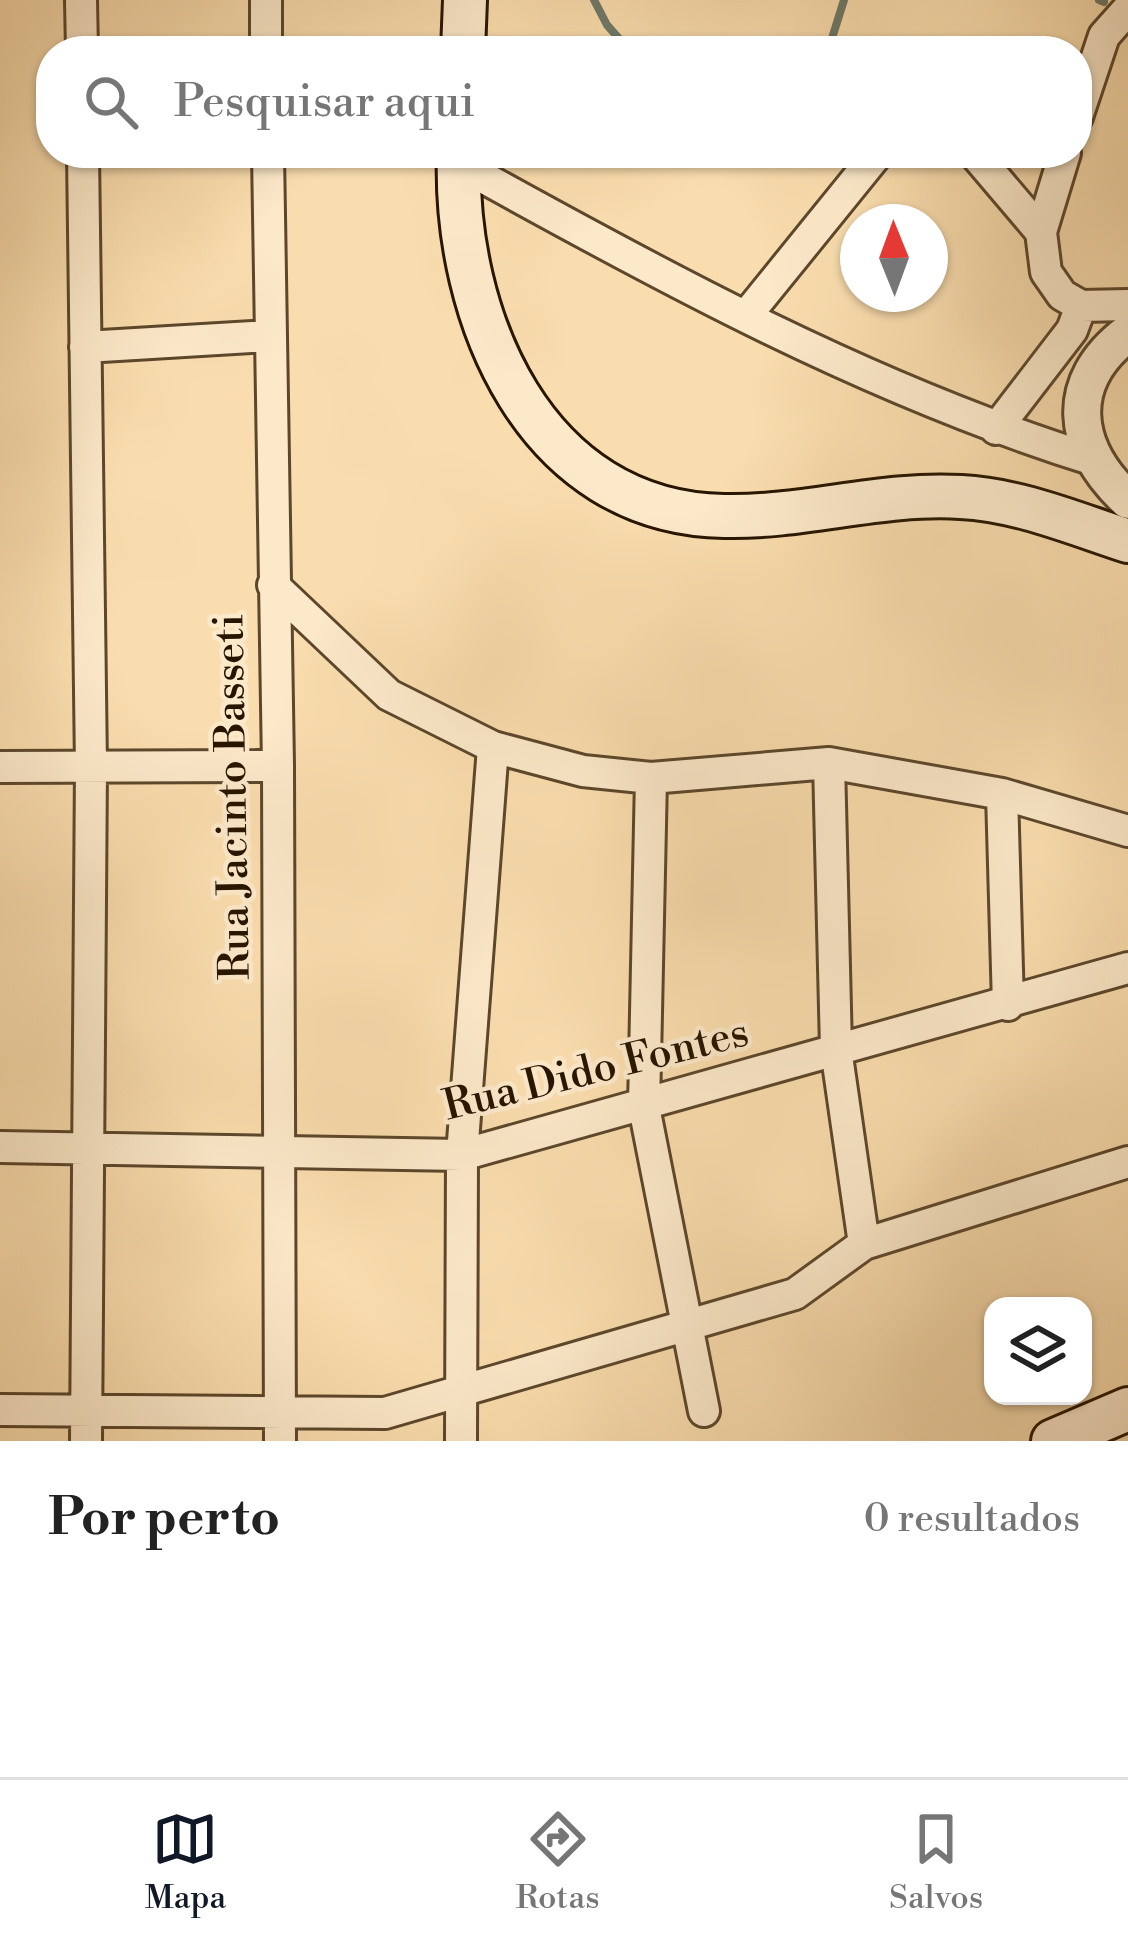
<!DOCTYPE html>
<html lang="pt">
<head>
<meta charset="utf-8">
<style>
  body { margin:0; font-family:"Libre Bodoni",serif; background:#f6f6f6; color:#222 }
  .controls { position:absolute; right:36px; bottom:36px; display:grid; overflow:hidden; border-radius:24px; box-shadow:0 3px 9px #0004 }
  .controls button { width:108px; height:108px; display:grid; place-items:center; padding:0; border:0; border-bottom:3px solid #e0e0e0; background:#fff; color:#222; font:60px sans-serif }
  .compass { position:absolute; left:840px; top:204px; width:108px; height:108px; border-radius:50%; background:#fff; box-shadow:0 3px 9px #0004; rotate:359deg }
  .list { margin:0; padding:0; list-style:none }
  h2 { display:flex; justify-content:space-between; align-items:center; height:156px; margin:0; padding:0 48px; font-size:51px }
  h2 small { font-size:39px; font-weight:400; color:#767676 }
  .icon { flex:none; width:66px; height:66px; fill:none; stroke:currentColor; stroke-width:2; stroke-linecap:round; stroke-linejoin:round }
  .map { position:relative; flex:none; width:1128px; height:1441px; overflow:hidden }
  .search { position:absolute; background:#fff; box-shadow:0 3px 9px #0004; left:36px; right:36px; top:36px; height:132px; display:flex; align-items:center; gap:30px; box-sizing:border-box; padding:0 42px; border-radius:48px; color:#767676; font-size:45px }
  .sheet { height:336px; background:#fff }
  nav { display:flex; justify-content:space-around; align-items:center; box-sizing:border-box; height:168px; border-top:3px solid #e0e0e0; background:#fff; font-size:33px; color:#767676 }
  nav a { display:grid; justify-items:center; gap:6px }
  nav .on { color:#111827 }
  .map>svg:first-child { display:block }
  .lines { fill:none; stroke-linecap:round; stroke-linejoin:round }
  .stream { stroke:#6e7969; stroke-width:8 }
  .minor-casing { stroke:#5c472c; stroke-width:36 }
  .tertiary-casing { stroke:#5c472c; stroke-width:42 }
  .secondary-casing { stroke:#271500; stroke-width:48 }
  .minor { stroke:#fce9ca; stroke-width:30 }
  .tertiary { stroke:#fce9ca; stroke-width:36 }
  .secondary { stroke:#fce9ca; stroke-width:42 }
  .labels { text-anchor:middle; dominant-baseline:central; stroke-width:9; stroke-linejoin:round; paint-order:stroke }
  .street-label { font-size:42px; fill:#271500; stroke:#fce9ca }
</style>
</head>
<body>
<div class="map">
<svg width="1128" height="1441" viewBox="0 0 1128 1441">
  <rect width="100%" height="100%" fill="#faddae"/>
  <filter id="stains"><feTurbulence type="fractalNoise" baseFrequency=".00167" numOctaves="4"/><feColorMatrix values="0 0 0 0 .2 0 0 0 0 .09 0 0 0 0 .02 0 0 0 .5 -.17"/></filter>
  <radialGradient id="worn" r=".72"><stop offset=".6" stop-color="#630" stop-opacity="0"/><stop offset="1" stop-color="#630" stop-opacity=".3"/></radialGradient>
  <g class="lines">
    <path class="stream" d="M594,0L607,25L630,51
      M1099,0L1104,2
      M828,51L844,0"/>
    <g class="minor-casing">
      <path id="minor" d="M81,0L82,51
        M266,0V51
        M1077,117L1104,36L1128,9
        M83,153L91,767L86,1441
        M268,153L278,766L280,1441
        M974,153L1041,232L1046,272L1062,295L1081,306L1128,305
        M459,164C662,277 872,391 1094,460
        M1041,232L1065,153
        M746,316L878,153
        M85,347L270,336
        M996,429L1072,330L1081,306
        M273,585L389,695L493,747L583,771L651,778L829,763L1002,794L1128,831
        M829,763L836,1049L864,1244
        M0,767L278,766
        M651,778L644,1107L704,1411
        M1002,794L1008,1005
        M0,1147L462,1155L1128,968
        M0,1410L385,1413L795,1294L864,1244L1128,1162
        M461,1441L462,1155L493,747"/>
    </g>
    <g class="tertiary-casing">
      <path id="tertiary" d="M1128,333C1063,382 1071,447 1128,500"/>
    </g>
    <g class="secondary-casing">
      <path id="secondary" d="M463,51L465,0
        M459,153C453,317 535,513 724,516C803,518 882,492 961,497C1019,500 1073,523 1128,541
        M1053,1441L1128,1409"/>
    </g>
    <use href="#minor" class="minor"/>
    <use href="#tertiary" class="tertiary"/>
    <use href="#secondary" class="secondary"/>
  </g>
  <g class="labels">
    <g class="street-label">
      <text transform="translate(233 797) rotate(-91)">Rua Jacinto Basseti</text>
      <text transform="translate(596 1070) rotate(-14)">Rua Dido Fontes</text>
    </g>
  </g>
  <rect width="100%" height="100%" filter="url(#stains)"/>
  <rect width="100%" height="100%" fill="url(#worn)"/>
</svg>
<div class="controls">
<button><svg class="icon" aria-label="layers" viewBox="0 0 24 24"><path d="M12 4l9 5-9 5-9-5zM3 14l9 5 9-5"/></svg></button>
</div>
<svg class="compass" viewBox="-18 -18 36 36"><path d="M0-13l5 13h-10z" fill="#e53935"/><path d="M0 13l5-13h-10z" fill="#767676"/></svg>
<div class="search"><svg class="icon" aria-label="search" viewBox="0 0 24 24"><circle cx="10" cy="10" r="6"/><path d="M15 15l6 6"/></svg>Pesquisar aqui</div>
</div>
<section class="sheet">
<h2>Por perto<small>0 resultados</small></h2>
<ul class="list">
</ul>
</section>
<nav>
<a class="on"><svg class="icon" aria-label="map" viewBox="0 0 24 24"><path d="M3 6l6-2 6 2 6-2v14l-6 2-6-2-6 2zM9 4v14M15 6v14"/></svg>Mapa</a>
<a><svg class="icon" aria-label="directions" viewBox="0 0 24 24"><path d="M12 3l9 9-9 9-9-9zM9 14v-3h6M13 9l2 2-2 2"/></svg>Rotas</a>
<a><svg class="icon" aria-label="saved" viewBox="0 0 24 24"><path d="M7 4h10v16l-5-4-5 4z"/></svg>Salvos</a>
</nav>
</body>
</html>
